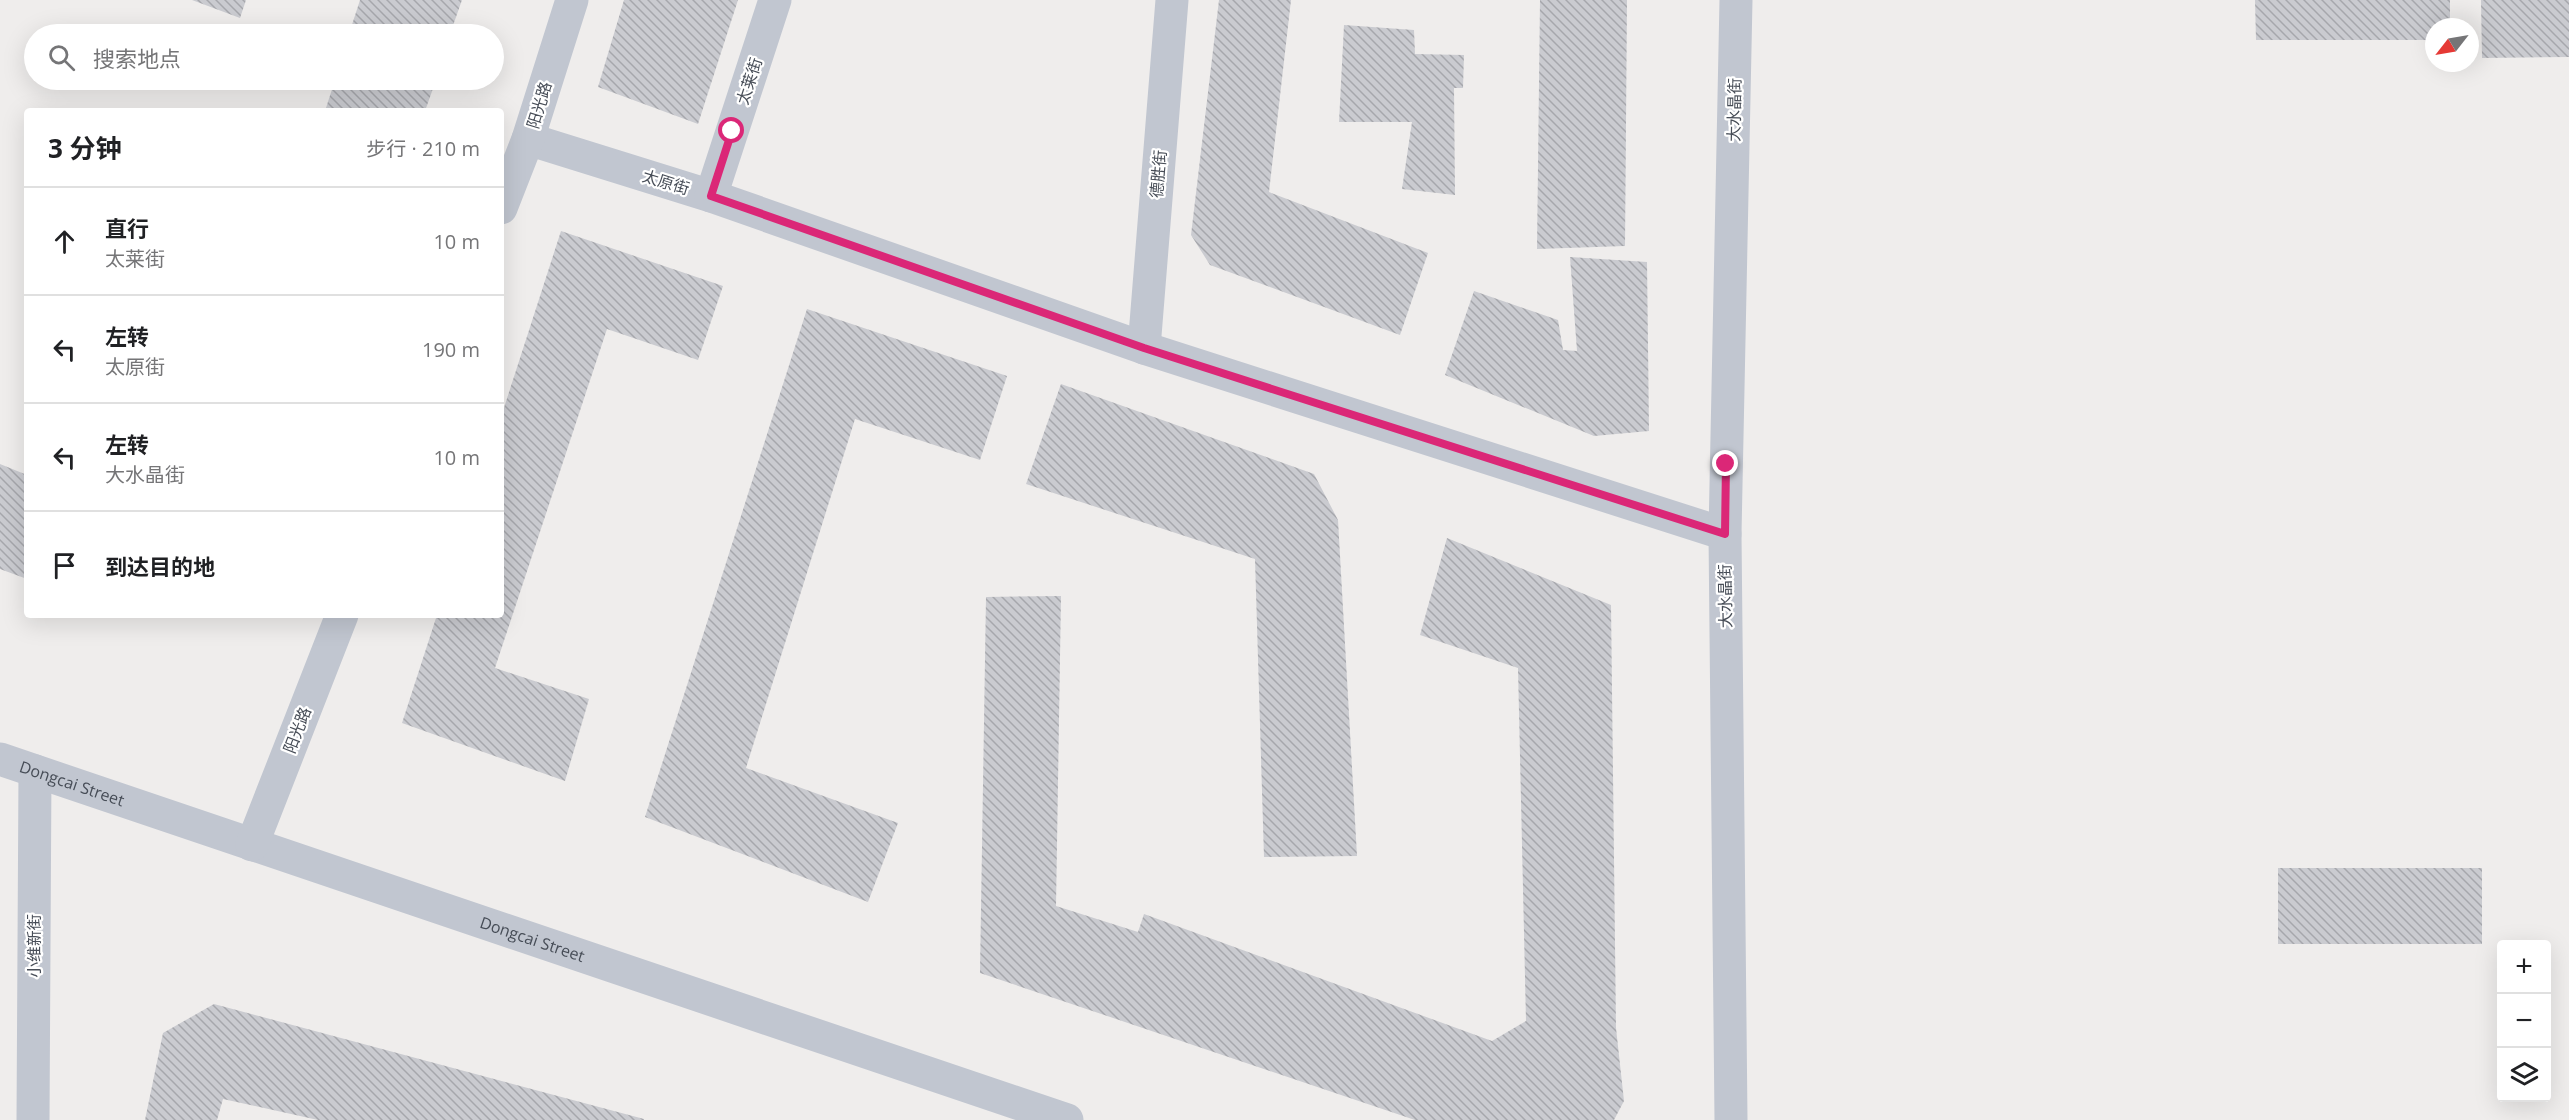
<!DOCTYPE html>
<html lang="zh">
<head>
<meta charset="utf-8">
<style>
  body { margin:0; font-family:"Open Sans","Noto Sans SC",sans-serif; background:#f6f6f6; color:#202124 }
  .controls { position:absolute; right:18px; bottom:18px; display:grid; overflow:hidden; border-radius:6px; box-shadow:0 6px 24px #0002 }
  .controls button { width:54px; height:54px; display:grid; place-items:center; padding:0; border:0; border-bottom:2px solid #e0e0e0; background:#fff; color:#202124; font:30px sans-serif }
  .compass { position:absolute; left:2425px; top:18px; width:54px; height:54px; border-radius:50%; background:#fff; box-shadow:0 6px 24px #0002; rotate:239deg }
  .stop { position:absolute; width:18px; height:18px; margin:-14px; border:4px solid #db2777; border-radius:50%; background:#fff }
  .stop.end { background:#db2777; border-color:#fff; box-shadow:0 2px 6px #0008 }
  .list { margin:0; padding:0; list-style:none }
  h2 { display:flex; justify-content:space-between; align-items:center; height:78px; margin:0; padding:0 24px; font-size:26px }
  h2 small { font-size:20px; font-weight:400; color:#757577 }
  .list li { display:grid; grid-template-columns:39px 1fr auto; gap:18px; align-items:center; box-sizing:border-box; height:108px; padding:0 24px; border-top:2px solid #e0e0e0 }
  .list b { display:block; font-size:22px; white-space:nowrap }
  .list p { margin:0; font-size:20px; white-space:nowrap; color:#757577 }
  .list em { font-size:20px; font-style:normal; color:#757577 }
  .icon { flex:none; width:33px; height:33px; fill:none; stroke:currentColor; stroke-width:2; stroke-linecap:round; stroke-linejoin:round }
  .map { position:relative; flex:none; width:2569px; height:1120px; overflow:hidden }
  .search { position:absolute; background:#fff; box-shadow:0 6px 24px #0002; left:24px; top:24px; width:480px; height:66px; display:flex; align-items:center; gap:15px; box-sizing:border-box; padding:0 21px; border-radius:33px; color:#757577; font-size:22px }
  .panel { position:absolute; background:#fff; box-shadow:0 6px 24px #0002; left:24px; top:108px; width:480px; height:510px; border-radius:6px }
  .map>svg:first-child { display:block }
  .building { fill:url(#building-back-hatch) }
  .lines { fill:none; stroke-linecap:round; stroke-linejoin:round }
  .minor { stroke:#c1c6d0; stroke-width:33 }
  .route { stroke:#db2777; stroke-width:8 }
  .labels { text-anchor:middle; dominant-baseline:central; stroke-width:4.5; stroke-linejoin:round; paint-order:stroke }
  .street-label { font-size:16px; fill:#474d57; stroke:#fff }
</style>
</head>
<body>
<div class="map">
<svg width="2569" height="1120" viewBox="0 0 2569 1120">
  <defs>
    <pattern id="building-back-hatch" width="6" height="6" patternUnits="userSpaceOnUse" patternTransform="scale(1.5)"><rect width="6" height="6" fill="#cacbd0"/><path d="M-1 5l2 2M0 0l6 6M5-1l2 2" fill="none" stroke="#a6a7ac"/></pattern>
  </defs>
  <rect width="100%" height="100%" fill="#efedec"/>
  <path class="building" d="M192,0H246L240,18Z
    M360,0H462L450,34H349Z
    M624,0H738L698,124L598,87Z
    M1219,0H1291L1269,192L1428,253L1400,335L1210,265L1191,235Z
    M1540,0H1627L1625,246L1537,249Z
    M2255,0H2450V27H2434V40H2256Z
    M2481,0H2569V57L2482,58Z
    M1344,25L1414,30L1415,54L1464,55L1463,88H1454L1455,195L1402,189L1412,122H1339Z
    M335,80H436L425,111H325Z
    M561,231L723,286L698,360L607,329L495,668L589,699L565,781L402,723L437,615H501V417Z
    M1570,257L1647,262L1649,431L1594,436L1445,375L1474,291L1558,320L1563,350L1577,351Z
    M807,309L1007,376L980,460L855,419L746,768L898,823L868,902L645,817Z
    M1061,384L1314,474L1338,520L1357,856L1264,857L1255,559L1026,484Z
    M0,464L27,475V579L0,569Z
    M1447,538L1611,605L1616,1028L1624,1101L1614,1120H1415L980,973L986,597L1061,596L1056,906L1138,932L1144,914L1492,1041L1526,1021L1518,668L1420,635Z
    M2278,868H2482V944H2278Z
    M214,1004L644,1119V1120H318L223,1099L217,1120H145L163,1033Z"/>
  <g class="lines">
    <g class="minor">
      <path d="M528,139L711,196L1144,348L1725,534"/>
      <path d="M711,196L775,0"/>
      <path d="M501,208L528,139L572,0"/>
      <path d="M1144,348L1172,0"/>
      <path id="s1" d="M0,759L1067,1120"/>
      <path d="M252,845L342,615"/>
      <path d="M33,1120L35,771"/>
      <path d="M1731,1120L1725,534L1736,0"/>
    </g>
  </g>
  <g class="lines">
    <path class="route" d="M732,131L711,196L1144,348L1725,534L1726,464"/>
  </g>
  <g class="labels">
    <g class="street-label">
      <text transform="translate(749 81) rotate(-72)">太莱街</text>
      <text transform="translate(539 105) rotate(-73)">阳光路</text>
      <text transform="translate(1734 110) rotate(-89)">大水晶街</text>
      <text transform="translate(1158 174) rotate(-85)">德胜街</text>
      <text transform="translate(666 182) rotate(17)">太原街</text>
      <text transform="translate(1725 596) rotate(-91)">大水晶街</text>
      <text transform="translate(297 730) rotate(-69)">阳光路</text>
      <text stroke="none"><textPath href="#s1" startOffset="76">Dongcai Street</textPath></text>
      <text stroke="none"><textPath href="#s1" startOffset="562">Dongcai Street</textPath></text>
      <text transform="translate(34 946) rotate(-90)">小维新街</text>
    </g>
  </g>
</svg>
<div class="controls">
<button>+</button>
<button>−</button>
<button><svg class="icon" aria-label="layers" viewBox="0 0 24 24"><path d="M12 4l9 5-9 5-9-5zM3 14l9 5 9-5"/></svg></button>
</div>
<svg class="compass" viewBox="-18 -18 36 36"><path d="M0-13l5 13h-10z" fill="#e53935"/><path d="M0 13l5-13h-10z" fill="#757577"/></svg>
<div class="stop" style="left:732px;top:131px"></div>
<div class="stop end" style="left:1726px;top:464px"></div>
<div class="search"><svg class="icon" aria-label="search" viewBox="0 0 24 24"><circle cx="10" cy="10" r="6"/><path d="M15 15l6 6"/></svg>搜索地点</div>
<section class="panel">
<h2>3 分钟<small>步行 · 210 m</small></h2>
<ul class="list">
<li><svg class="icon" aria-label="ahead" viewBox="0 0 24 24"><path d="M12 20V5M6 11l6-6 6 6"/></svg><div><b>直行</b><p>太莱街</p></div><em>10 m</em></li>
<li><svg class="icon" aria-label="left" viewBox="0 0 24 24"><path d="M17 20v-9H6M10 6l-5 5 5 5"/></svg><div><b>左转</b><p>太原街</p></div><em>190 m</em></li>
<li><svg class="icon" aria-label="left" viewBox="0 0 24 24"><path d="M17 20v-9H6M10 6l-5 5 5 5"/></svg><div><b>左转</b><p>大水晶街</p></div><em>10 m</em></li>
<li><svg class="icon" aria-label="arrive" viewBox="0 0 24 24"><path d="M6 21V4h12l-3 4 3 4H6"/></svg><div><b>到达目的地</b></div></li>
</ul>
</section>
</div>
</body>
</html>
